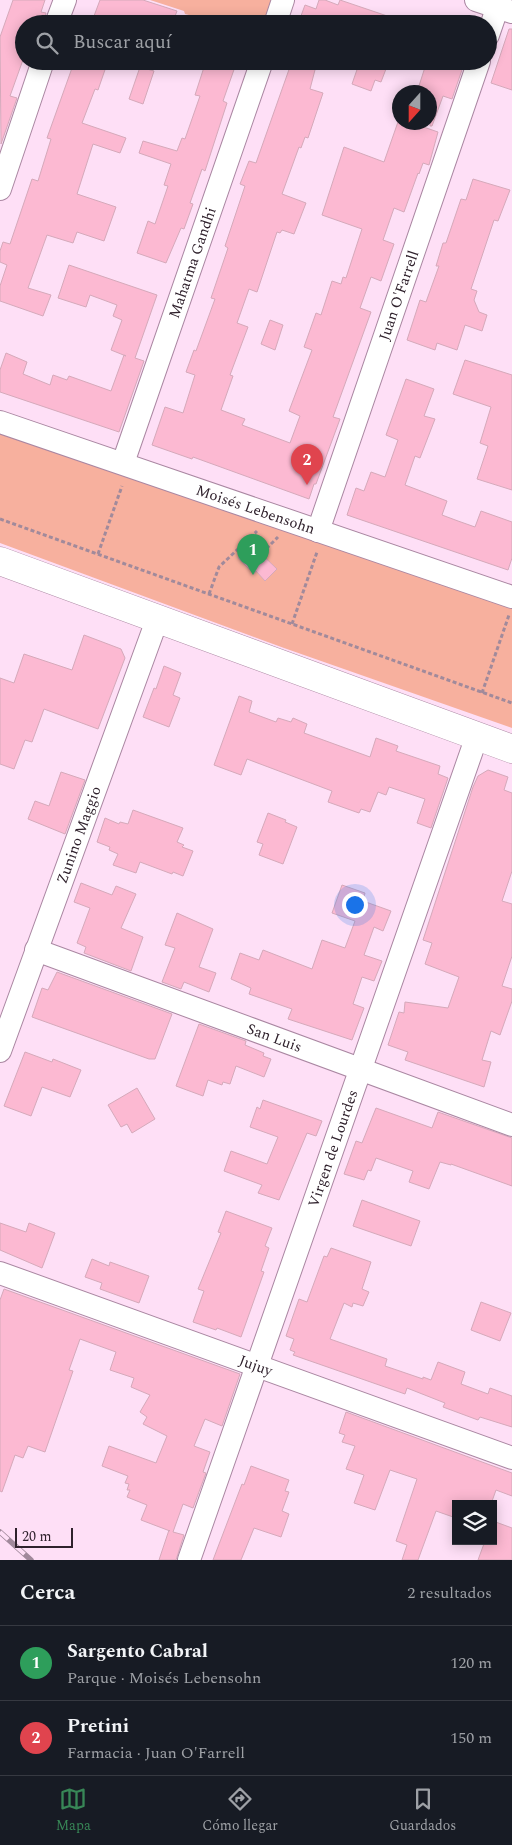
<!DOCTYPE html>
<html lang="es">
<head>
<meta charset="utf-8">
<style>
  body { margin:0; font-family:Spectral,serif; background:#242831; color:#f1f3f6 }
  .controls { position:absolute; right:15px; bottom:15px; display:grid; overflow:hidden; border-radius:0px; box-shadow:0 2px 12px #0003 }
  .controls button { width:45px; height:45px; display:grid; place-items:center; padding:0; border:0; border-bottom:1px solid #363941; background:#171b24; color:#f1f3f6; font:25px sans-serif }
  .compass { position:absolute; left:392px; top:85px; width:45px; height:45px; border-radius:50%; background:#171b24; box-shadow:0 2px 12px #0003; rotate:201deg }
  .scale { position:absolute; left:15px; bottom:12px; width:58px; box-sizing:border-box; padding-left:5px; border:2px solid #2f212c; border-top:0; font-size:14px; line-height:18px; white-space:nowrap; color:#2f212c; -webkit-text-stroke:4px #fedff6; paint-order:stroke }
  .you { position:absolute; left:354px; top:904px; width:18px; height:18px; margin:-12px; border:4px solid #fff; border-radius:50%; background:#1a73e8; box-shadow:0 0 0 8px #1a73e833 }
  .badge { display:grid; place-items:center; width:32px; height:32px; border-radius:50%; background:#388757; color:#fff; font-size:16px; font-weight:700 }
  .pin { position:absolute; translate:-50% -41px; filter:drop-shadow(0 1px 2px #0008) }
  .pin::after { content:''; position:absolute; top:26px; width:18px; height:15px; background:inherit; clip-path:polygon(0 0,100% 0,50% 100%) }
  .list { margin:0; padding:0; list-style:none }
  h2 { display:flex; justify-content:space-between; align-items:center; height:65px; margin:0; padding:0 20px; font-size:21px }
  h2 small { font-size:16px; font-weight:400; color:#9ea1a6 }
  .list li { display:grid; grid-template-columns:32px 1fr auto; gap:15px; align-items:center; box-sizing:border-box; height:75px; padding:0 20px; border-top:1px solid #363941 }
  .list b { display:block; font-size:19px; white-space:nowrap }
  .list p { margin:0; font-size:16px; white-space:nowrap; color:#9ea1a6 }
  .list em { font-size:16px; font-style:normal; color:#9ea1a6 }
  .icon { flex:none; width:28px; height:28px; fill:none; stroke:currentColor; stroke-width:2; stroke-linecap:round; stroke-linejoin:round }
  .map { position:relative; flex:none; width:512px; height:1560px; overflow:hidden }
  .search { position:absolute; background:#171b24; box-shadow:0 2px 12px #0003; left:15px; right:15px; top:15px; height:55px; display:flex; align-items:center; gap:12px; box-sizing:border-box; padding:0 18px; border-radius:28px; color:#9ea1a6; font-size:19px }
  .sheet { height:215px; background:#171b24 }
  nav { display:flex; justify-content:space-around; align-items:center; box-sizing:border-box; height:70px; border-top:1px solid #363941; background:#171b24; font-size:14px; color:#9ea1a6 }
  nav a { display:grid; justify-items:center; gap:2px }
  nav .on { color:#388757 }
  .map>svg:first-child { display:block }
  .green { fill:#f7b09e }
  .building { fill:#fcb9d2; stroke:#d5a9ba }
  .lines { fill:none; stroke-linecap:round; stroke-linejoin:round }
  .minor-casing { stroke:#aa87a2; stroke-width:24 }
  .primary-casing { stroke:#aa87a2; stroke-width:29 }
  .path { stroke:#a18a9b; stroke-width:3; stroke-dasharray:4 2.5; stroke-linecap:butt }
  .minor { stroke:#fff; stroke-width:22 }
  .primary { stroke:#fff; stroke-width:28 }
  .rail-casing { stroke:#a1899b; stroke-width:5.5 }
  .rail { stroke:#fedff6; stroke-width:4; stroke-dasharray:11; stroke-linecap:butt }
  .labels { text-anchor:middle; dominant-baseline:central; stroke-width:4.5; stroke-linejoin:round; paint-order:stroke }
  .street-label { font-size:15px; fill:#2f212c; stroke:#fedff6 }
</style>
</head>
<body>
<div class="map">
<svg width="512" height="1560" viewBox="0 0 512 1560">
  <rect width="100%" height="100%" fill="#fedff6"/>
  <path class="green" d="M150,0H273L265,24H221L198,16L197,17L185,14L184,11Z
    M0,433L512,608V728L284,648L0,543Z"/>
  <path class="building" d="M13,0H45L41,12L46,13L43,24H24V57L10,96L17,98L1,144L0,37Z
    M100,0H143L177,11L172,24H91Z
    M319,0H325L338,5L340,0L402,21V24H298L305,5L316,9Z
    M509,29H512V90L491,83Z
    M78,61H108L98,90L95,89L82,123L126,138L120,153L93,144L77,194L116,207L104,241L77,232L73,243L47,235L28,288L51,295L43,316L0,301V286L7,265L0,262V251L3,242L10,244L32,179L38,181L51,139L47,138L72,68L75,69Z
    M206,61H237L223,101L227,103L205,171L202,169L190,203L193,204L184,229L181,228L166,263L137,253L148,221L155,224L168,186L164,185L171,164L139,153L143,141L177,151L182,138L185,139L200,96L195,95Z
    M292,61H304L316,66L310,89L323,93L308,138L305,137L301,148L299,147L282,194L306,203L294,234L282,230L280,233L277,232L257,292L249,289L237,323L248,327L230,375L233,376L221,410L245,419L242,425L290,443L300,416L289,411L312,350L304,347L316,313L321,315L332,281L341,284L343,277L346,278L362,229L322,215L344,147L384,162L399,119L400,122H409L438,132L429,165L423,163L419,174L418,173L404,212L394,208L383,240L394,244L381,281L371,277L360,308L371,312L333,417L340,419L316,484H314L309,499L193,457L192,459L152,445L165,407L183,413L195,375L186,372L194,350L196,351L215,299L211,298L226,254L228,248L225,246L245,186L240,184L249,161L256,163Z
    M360,61H389L381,82L375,80L371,91L352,84Z
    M427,61H465L452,99L443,96L432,126H430V92H417Z
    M140,67L154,71L143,104L129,99Z
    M473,179L510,190L498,221L494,220L471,289L477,291L474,300L479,312L487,315L482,331L465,325L457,350L437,343L435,350L407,340L420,300L426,302L439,266H436L443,243H446L461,199L466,200Z
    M69,265L157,295L135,358L144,361L119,432L0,392V370L6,353L27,362L23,374L50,385L53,375L67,380L69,376L111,391L124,355L126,356L111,350L122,320L113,316L117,305L90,295L86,307L58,298Z
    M270,320L283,325L275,350L261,344Z
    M465,360L512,375V490L477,479L488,446L480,443L491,407L453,394Z
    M406,379L434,389L424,416L435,419L420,458L415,456L405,485L447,501L442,515L458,521L475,527L481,511L512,522V558L508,570L347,515L356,488L364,491L371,472L385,477L398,440L386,435Z
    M251,544L277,569L265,581L256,571L254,574L238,558Z
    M84,635L121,649L125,658L98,729L44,709L32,742L25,740L14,769L0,764V678L14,683L24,654L72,670Z
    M164,666L181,673L173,695L180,698L169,727L143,717L154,688L156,689Z
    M239,696L252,701L249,712L276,722L278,718L291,722L293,718L307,724L304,733L370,757L376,738L398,746L396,751L440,766L438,774L448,778L431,828L417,823L425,799L389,787L386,795L378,792L370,812L361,809L359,813L328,802L332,791L247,759L241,775L214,765Z
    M488,770L508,777L504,790L512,793V871L502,901L512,904V956L502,986L512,989V1001L500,1035L491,1031L482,1060L491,1062L484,1087L405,1060L408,1052L388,1045L399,1012L404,1013L405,1002L448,1008L459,977L425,964L432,943L423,940L473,787L478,776Z
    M61,772L85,780L65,834L28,819L35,801L49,806Z
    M133,810L183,828L177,842L184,845L182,847L193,851L183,876L173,872L172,874L140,862L136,873L113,865L118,854L109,850L110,847L97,842L105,818L119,824L120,822L128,824Z
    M268,813L286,820L285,822L297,827L283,864L259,855L263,844L257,842Z
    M81,883L112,895L116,886L136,894L121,928L143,937L131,971L84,953L86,947L77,943L90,908L74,902Z
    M342,885L365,893L363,901L391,911L383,931L374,927L364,955L382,961L374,981L362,977L353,1004L364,1008L352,1040L288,1019L292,1009L249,994L251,988L231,979L240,953L259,960L263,950L312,969L322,940L345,948L355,921L332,913Z
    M177,913L213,929L199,967L216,973L209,992L184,982L181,989L162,982L175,948L165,945Z
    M57,972L172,1014L155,1059H149L32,1017L42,988L48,990Z
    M199,1024L246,1041L245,1045L264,1053L263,1056L271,1059L264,1077L236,1066L230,1084L223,1082L222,1085L208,1080L203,1096L176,1086Z
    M25,1052L52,1062L53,1059L81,1070L70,1097L42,1087L31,1116L4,1106Z
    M137,1088L155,1119L132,1133L127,1124L121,1127L108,1105Z
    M263,1100L322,1121L316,1136L307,1133L279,1200L258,1193L262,1185L224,1171L231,1151L267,1164L278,1137L250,1127L257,1107L260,1109Z
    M376,1108L432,1128L438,1112L512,1138V1186L451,1164V1165L440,1162L429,1189L409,1182L413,1171L376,1158L371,1171L368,1170L364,1180L344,1174L356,1141L362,1143Z
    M362,1200L420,1221L411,1246L353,1226Z
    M226,1211L272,1228L265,1246L269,1248L261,1271L264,1272L241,1337L217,1328L216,1330L193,1322L204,1291L198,1289L221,1233L218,1232Z
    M0,1223L26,1232L29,1223L55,1233L42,1268L0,1250Z
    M331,1248L371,1262L362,1289L369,1292L363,1306L353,1303L352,1307L344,1303L330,1339L387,1359L385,1366L423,1379V1377L431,1380L438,1362L465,1372L461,1384L488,1394L490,1388L512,1396V1427L480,1417L478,1420L443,1407L445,1403L407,1388L405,1394L293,1355L295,1352L290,1350L294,1339L286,1336L299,1299L307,1302L324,1256L327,1257Z
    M92,1259L109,1266L110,1262L149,1276L139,1303L100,1289L102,1283L85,1277Z
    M4,1289L240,1374L222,1426L205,1419L194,1446L210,1452L203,1472L206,1473L193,1508L183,1504L173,1532L184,1535L176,1560H159L169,1530L170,1531L141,1520L147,1505L127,1497L130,1490H127L129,1484L125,1483L128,1476L102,1466L109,1446L156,1463L167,1436L143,1424L147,1417L140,1412L150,1395L131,1387L134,1378L110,1370L116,1352L80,1339L69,1370L73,1371L45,1452L28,1446L23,1458L15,1455L2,1492L0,1491V1300Z
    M481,1302L511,1313L500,1341L471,1330Z
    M346,1412L512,1473V1496L496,1490L491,1504H456V1518L436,1511L418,1560H402L407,1545L396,1541L417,1479L390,1470L375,1510L354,1503L364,1475L346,1469L355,1446L342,1442L345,1435L339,1433Z
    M251,1466L289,1480L285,1491L289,1492L282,1511L289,1514L281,1537L254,1528L241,1560H213L242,1484L244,1485Z
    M493,1521L512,1528V1560H478L485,1541H493Z"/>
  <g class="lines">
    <g class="minor-casing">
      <g id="minor">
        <path d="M476,0L512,12"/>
        <path d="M56,24L65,0"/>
        <path d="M275,24L283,0"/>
        <path d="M488,35L500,0"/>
        <path d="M0,189L43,61"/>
        <path id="s1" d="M0,422L512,597"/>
        <path id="s2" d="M123,463L262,61"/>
        <path id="s3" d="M318,531L479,61"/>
        <path id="s4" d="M36,950L512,1125"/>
        <path id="s5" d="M0,1051L157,620"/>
        <path id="s6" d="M0,1273L512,1458"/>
        <path id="s7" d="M189,1560L477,736"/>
      </g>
    </g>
    <g class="primary-casing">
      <path id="primary" d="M0,561L512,749"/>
    </g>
    <path class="path" d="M0,519L512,703
      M248,539L262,553L278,537
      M98,554L122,486
      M209,594L219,567L257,531
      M292,624L317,552
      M482,693L509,615"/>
    <use href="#minor" class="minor"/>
    <use href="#primary" class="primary"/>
    <g class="rail-casing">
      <path id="rail" d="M0,1532L31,1560"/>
    </g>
    <use href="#rail" class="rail"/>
  </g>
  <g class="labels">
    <g class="street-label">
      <text stroke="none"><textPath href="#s2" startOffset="212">Mahatma Gandhi</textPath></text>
      <text stroke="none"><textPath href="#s3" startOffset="249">Juan O'Farrell</textPath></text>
      <text stroke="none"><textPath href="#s1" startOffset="270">Moisés Lebensohn</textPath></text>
      <text stroke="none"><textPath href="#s5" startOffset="230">Zunino Maggio</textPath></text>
      <text stroke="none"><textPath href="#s4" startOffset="254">San Luis</textPath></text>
      <text stroke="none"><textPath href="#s7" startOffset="436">Virgen de Lourdes</textPath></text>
      <text stroke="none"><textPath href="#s6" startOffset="272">Jujuy</textPath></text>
    </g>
  </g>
</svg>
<div class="controls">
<button><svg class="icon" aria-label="layers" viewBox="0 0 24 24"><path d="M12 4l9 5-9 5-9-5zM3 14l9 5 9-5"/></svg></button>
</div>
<svg class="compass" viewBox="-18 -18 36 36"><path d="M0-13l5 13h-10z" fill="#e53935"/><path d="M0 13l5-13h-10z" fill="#9ea1a6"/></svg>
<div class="scale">20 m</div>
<div class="you"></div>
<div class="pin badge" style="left:253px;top:575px;background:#2e9e5b">1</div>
<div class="pin badge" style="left:307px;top:485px;background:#e0444e">2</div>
<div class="search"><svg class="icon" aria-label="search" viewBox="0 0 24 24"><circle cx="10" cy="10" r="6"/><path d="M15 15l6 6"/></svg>Buscar aquí</div>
</div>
<section class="sheet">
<h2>Cerca<small>2 resultados</small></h2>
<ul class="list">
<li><span class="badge" style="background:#2e9e5b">1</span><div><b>Sargento Cabral</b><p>Parque · Moisés Lebensohn</p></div><em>120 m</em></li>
<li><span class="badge" style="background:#e0444e">2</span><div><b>Pretini</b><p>Farmacia · Juan O'Farrell</p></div><em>150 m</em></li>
</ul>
</section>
<nav>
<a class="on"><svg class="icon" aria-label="map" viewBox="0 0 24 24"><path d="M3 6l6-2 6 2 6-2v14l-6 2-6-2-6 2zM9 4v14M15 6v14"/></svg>Mapa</a>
<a><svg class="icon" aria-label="directions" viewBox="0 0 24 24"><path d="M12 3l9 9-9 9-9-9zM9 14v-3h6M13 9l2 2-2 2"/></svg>Cómo llegar</a>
<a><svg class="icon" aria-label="saved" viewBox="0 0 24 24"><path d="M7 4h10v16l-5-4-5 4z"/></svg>Guardados</a>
</nav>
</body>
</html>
